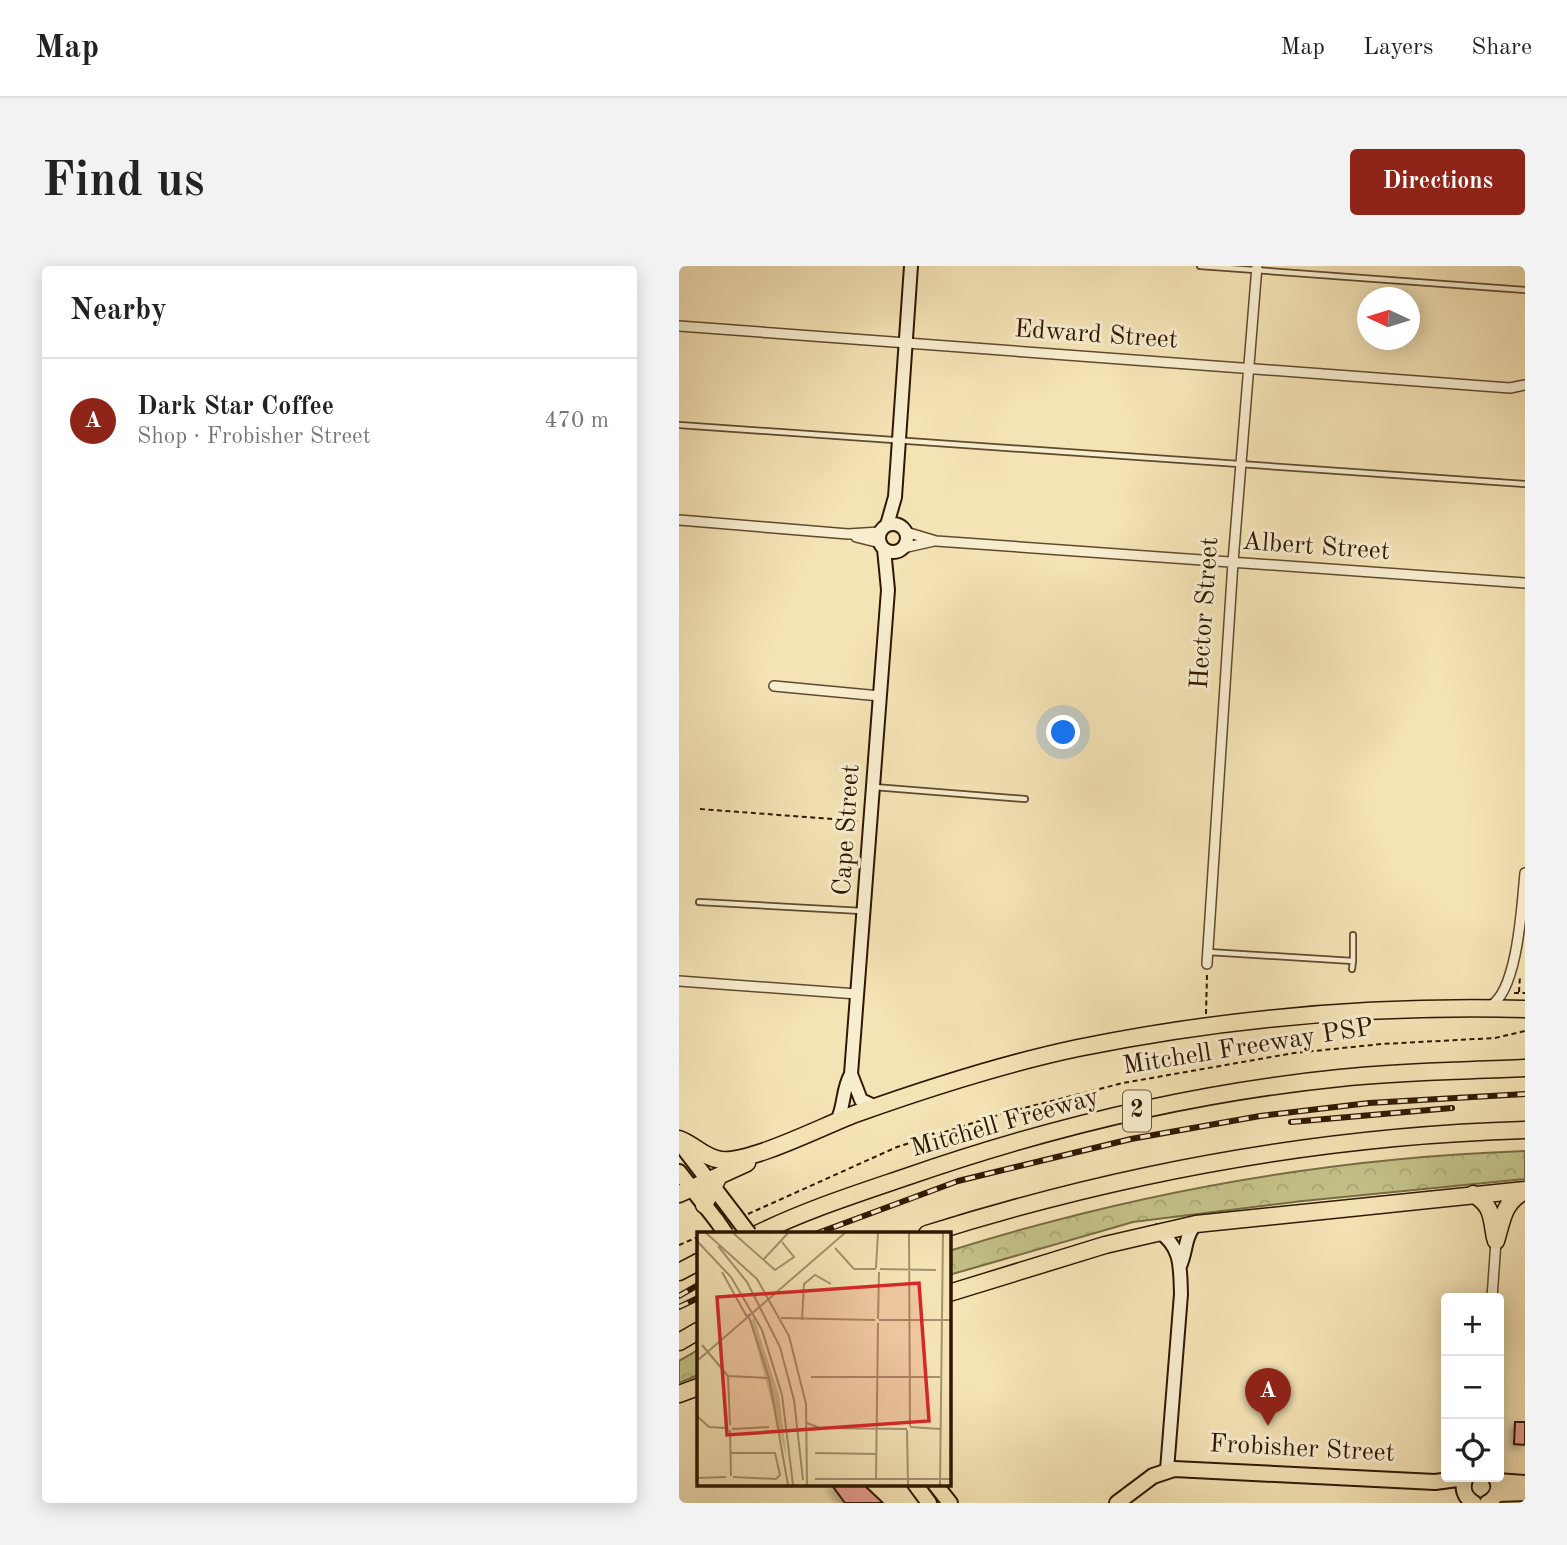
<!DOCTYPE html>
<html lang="en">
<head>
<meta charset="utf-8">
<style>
  body { margin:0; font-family:"Old Standard TT",serif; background:#f2f2f2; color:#222 }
  .controls { position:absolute; right:21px; bottom:21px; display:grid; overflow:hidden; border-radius:7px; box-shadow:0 4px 18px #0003 }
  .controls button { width:63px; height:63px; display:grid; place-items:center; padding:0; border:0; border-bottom:2px solid #e0e0e0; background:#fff; color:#222; font:35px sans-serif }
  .compass { position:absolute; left:678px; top:21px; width:63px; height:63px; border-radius:50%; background:#fff; box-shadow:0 4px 18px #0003; rotate:274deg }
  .you { position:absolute; left:385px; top:467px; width:24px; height:24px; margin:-18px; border:5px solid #fff; border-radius:50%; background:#1a73e8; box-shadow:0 0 0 10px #1a73e833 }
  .badge { display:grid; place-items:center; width:46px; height:46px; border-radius:50%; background:#8f2418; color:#fff; font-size:23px; font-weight:700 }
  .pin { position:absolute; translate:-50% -58px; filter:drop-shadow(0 2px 4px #0008) }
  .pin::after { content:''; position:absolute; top:37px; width:24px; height:21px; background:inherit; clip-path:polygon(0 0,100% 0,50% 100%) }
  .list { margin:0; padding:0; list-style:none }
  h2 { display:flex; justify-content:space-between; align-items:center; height:91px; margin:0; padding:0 28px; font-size:30px }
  h2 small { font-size:23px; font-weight:400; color:#767676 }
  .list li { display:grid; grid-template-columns:46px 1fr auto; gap:21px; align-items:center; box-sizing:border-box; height:126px; padding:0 28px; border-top:2px solid #e0e0e0 }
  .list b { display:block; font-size:26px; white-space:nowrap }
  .list p { margin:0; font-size:23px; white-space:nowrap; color:#767676 }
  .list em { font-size:23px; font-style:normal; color:#767676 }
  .icon { flex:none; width:38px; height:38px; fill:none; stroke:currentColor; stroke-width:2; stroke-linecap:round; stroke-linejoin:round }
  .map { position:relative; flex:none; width:846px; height:1237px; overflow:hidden; border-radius:7px }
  header { display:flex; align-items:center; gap:42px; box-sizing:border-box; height:98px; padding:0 35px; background:#fff; border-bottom:2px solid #e0e0e0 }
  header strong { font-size:33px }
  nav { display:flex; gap:38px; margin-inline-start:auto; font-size:24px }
  .intro { display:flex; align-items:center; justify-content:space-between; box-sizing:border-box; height:168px; padding:0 42px }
  h1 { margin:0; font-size:49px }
  .button { padding:18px 32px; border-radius:7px; background:#8f2418; color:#fff; font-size:24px; font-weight:700 }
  main { display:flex; gap:42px; padding:0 42px }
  aside { flex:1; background:#fff; border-radius:7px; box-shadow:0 4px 18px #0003 }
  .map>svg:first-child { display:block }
  .forest { fill:url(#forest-crowns); stroke:#786c44; stroke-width:2 }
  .building { fill:#e69b8c; stroke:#2e1700; stroke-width:2; filter:url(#shadow) }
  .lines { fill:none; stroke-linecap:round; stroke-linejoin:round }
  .lane-casing { stroke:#604a2d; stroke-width:8 }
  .street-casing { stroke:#604a2d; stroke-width:12 }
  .secondary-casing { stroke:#2e1700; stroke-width:16 }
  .primary-casing { stroke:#2e1700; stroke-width:18 }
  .highway-casing { stroke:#2e1700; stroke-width:19 }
  .path { stroke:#2e1700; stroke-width:2; stroke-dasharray:5 3.5; stroke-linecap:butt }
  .lane { stroke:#f8edcf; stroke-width:4.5 }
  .street { stroke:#f8edcf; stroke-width:9 }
  .secondary { stroke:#f8edcf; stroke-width:12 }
  .primary { stroke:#f4e3b5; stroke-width:14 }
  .highway { stroke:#f4e3b5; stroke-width:16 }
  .rail-casing { stroke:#2e1700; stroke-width:6 }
  .rail { stroke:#f8edcf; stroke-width:3.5; stroke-dasharray:10; stroke-linecap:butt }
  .primary-bridge-casing { stroke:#2e1700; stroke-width:18; stroke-linecap:butt }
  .primary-bridge { stroke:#f4e3b5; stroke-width:14 }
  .labels { text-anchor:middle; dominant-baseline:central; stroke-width:6; stroke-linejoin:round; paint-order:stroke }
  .shield { fill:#f8edcf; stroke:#6b573e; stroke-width:2 }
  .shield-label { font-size:24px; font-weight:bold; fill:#2e1700 }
  .street-label { font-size:26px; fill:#2e1700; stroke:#f8edcf }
  .inset-road { fill:none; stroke:#a5916d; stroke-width:2 }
  .view { fill:#d62828; fill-opacity:0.15; stroke:#d62828; stroke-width:3.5 }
  .inset-edge { fill:none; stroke:#2e1700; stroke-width:3.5 }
</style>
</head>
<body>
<header>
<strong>Map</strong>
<nav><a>Map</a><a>Layers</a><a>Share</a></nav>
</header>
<div class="intro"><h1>Find us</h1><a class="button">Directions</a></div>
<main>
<aside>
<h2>Nearby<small></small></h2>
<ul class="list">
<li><span class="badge">A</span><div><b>Dark Star Coffee</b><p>Shop · Frobisher Street</p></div><em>470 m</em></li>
</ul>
</aside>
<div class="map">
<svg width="846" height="1237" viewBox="0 0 846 1237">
  <defs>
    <pattern id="forest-crowns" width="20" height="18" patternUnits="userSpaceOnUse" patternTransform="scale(1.75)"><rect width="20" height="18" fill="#c3c188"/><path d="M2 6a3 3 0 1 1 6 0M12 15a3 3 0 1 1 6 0" fill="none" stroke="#a8a574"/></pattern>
    <filter id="shadow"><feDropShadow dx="-4" dy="4" stdDeviation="3.5" flood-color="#0004"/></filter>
  </defs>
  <rect width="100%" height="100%" fill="#f4e3b5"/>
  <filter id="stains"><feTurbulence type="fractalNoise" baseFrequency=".00286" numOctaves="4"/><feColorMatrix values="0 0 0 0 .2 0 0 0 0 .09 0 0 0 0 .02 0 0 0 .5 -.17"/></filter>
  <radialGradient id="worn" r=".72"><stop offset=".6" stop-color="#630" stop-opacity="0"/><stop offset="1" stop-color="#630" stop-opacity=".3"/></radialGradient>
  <path class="forest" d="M846,885V913L624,935L454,956L270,1009V985C458,926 649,892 846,885Z
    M19,1084V1109L0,1117V1095Z"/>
  <path class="building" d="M836,1156H846V1179L835,1178Z
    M152,1218H184L204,1237H166Z"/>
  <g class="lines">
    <g class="lane-casing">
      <path id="lane" d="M521,0L846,24
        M0,159L846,218
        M195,521L346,533
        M20,636L183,645
        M529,686L674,695L673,703
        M674,695V669"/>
    </g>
    <g class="street-casing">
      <path id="street" d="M0,60L831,122L846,119
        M0,254L169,268L201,266
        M227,266L257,275L846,317
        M177,271L201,277
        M224,282L255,275
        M95,420L201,430
        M528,698L554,296L578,0
        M0,715L178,728
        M811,740C839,725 843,637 846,607
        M813,1032L817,975"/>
    </g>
    <g class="secondary-casing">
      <path id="secondary" d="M200 272a14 14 0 1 1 28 0a14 14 0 1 1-28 0Z
        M208,259L216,231L232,0
        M197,841L182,834L172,808L209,324L205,283
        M158,855C166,839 163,823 172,808
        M479,965C503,981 501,1001 502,1028L488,1204
        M501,1000C508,985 505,971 517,958"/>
    </g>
    <g class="primary-casing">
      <path id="primary" d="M0,876L55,948
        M0,906L38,955
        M787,1211C782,1222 785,1231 795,1237
        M818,1215L846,1217
        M236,1218L250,1237
        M256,1218L271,1237
        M818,1228L846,1227
        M438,1237L474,1210L495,1203L756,1216L786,1212
        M808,1237C819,1231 822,1222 817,1211"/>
    </g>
    <g class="highway-casing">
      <path id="highway" d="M0,873C15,878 25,892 42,894C72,897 144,860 176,848C249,822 323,798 399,782C547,752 695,739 846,743
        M0,928L68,897
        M794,928C814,940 812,951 816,972
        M25,939L40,910
        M78,968C127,944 177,928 227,911C368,862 512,827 661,812C722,805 784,805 846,802
        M248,968C441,907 644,870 846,864
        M817,975C824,952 824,937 846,925
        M0,1006L19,996
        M270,1027L426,979L517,958L846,924
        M0,1076L19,1065
        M0,1128L19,1121"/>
    </g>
    <path class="path" d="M21,543L180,555
      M840,726L841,710
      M835,727H846
      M527,748L528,708
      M69,948L218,881L329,846L444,817L615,787L703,778L816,772L846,765
      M0,979L19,971"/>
    <use href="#lane" class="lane"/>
    <use href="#street" class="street"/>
    <use href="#secondary" class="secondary"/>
    <use href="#primary" class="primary"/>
    <use href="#highway" class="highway"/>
    <g class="rail-casing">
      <path id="rail" d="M612,856L773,842
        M136,968L279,915L452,873L581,850L690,837L846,828
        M0,1030L19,1019
        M0,1041L19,1032"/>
    </g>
    <use href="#rail" class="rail"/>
    <g class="primary-bridge-casing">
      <path id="primary-bridge" d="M55,948L70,968
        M38,955L47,968"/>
    </g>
    <use href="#primary-bridge" class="primary-bridge"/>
  </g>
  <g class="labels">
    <rect class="shield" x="444" y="824.5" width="28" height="41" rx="5"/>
    <g class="shield-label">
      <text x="458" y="845">2</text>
    </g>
    <g class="street-label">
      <text transform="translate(417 69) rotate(4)">Edward Street</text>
      <text transform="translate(637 281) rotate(4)">Albert Street</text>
      <text transform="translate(526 347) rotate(-86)">Hector Street</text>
      <text transform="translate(168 564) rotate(-86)">Cape Street</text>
      <text transform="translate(569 781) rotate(-9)">Mitchell Freeway PSP</text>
      <text transform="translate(326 857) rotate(-16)">Mitchell Freeway</text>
      <text transform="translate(623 1183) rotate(3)">Frobisher Street</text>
    </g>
  </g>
  <g transform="translate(18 966)">
    <rect width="254" height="254" fill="#f4e3b5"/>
    <path d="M57,86L82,163L90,227L53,89Z" fill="#c3c188"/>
    <path class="inset-road" d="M8,0L60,47L92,104L109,172L110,253M35,0L78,38L97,25L85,10M212,0L213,194M0,9L34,45L65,98L85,163L96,253M21,14L50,50L83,115L97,168L106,248M138,16L157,37H179M66,28L92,0M179,36L181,0M183,37L239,38M25,40L50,85M51,82L72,146L91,253M84,86L178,88M181,87L182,40M105,88L107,52L118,43L134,52M182,88H254M5,113L31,144L33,193M0,129L149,0M31,144L71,146M114,145H243M0,184L12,195L28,196M110,191L123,196L210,197M213,195L243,197M35,197L72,195M33,198L34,244M210,198L211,253M33,221H78L83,243L79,247L36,245M118,221L180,222M0,246L29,245M118,247H254M179,248L181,91M243,253L246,0"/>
    <path class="view" d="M222,51L232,189L30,203L20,65Z"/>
    <rect width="254" height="254" class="inset-edge"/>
  </g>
  <rect width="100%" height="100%" filter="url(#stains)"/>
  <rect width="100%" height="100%" fill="url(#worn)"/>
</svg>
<div class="controls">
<button>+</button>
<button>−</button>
<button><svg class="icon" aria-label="locate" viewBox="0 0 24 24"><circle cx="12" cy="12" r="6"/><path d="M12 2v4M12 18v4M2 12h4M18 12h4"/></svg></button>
</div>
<svg class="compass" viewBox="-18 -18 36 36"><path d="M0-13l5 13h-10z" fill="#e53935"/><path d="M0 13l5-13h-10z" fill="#767676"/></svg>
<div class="you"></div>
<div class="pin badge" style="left:589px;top:1160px">A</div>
</div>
</main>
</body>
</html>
